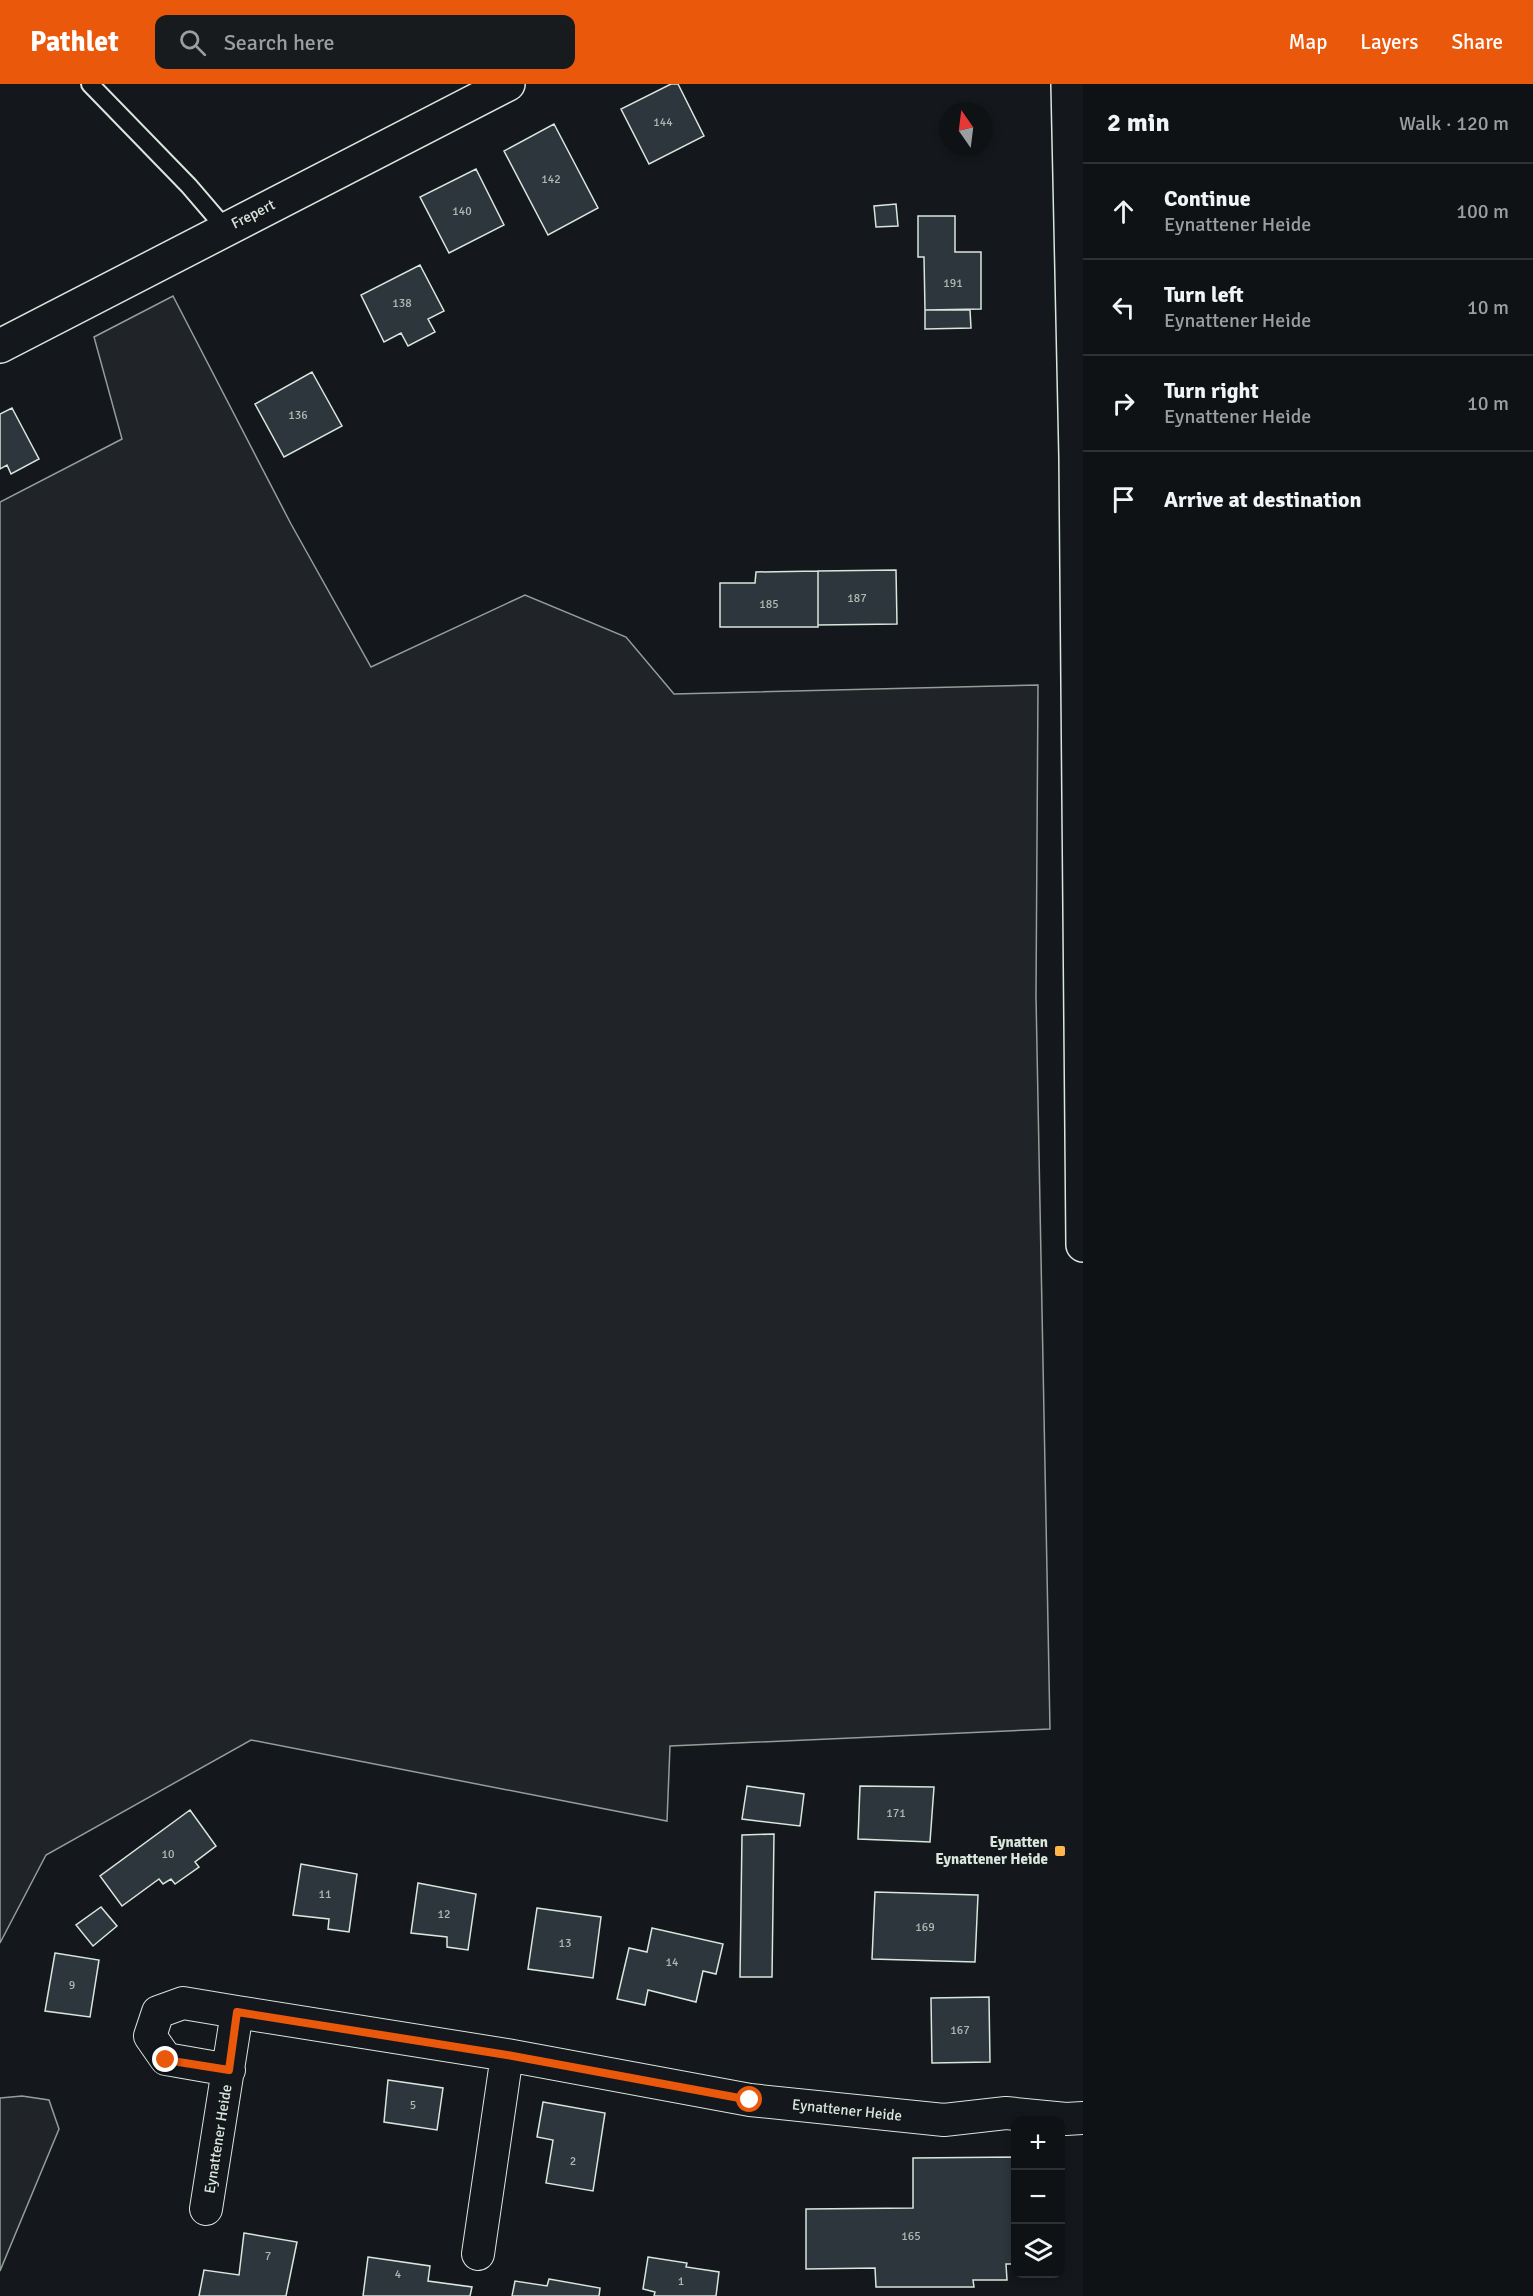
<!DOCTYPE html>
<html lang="en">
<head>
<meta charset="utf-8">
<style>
  body { margin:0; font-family:Signika,sans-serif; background:#181b1e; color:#f1f3f6 }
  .controls { position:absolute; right:18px; bottom:18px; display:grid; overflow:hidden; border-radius:12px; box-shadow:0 3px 9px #0003 }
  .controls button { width:54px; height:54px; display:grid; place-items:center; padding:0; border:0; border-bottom:2px solid #2f3234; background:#0f1215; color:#f1f3f6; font:30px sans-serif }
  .compass { position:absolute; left:939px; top:18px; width:54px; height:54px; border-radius:50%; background:#0f1215; box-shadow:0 3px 9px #0003; rotate:346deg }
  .stop { position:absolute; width:18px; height:18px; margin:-14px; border:4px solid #ea580c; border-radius:50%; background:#fff }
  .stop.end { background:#ea580c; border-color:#fff; box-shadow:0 2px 6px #0008 }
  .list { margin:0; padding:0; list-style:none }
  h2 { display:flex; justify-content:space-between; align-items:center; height:78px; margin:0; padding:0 24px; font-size:26px }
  h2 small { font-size:20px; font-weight:400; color:#9b9ea0 }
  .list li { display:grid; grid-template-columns:39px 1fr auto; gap:18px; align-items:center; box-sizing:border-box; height:96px; padding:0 24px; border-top:2px solid #2f3234 }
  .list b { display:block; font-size:22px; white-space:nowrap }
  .list p { margin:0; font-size:20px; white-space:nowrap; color:#9b9ea0 }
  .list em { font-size:20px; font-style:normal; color:#9b9ea0 }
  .icon { flex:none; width:33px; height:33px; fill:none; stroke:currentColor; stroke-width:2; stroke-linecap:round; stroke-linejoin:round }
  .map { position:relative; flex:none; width:1083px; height:2212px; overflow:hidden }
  header { display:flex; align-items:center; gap:36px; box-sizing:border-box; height:84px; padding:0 30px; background:#ea580c; color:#fff }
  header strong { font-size:28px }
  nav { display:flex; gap:33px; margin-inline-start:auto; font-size:21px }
  .search { width:420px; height:54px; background:#181b1e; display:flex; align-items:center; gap:15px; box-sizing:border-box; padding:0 21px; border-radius:12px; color:#9b9ea0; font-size:22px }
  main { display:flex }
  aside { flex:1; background:#0f1215 }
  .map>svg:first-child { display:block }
  .green { fill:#202428; stroke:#939e99; stroke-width:1.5 }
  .building { fill:#2c363c; stroke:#d8e6dc; stroke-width:1.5 }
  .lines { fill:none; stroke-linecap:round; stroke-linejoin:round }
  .service-casing { stroke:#d8e6dc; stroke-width:20 }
  .minor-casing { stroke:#d8e6dc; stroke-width:34 }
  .tertiary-casing { stroke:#d8e6dc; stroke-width:36 }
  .primary-casing { stroke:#d8e6dc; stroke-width:36 }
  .service { stroke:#14181c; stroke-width:16 }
  .minor { stroke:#14181c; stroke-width:32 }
  .tertiary { stroke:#14181c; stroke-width:33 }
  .primary { stroke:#14181c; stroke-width:33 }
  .route { stroke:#ea580c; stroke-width:8 }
  .poi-dot { fill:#ffb74d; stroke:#14181c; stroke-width:2 }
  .labels { text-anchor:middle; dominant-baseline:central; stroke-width:4.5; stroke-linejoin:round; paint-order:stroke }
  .number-label { font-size:12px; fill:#adbab4 }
  .street-label { font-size:15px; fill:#d8e6dc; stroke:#14181c }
  .poi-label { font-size:15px; font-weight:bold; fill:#d8e6dc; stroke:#14181c; text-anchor:end }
</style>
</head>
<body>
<header>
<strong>Pathlet</strong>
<div class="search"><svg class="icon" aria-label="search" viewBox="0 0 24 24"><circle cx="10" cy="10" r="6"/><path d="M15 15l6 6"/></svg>Search here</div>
<nav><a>Map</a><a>Layers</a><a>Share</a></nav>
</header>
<main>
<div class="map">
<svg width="1083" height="2212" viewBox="0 0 1083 2212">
  <rect width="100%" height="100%" fill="#14181c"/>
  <path class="green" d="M173,212L291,440L371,583L525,511L626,553L674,610L1038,601L1036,912L1050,1645L670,1662L667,1737L251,1656L46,1771L0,1859V418L122,355L94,253Z
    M22,2012L49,2016L59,2045L0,2187V2014Z"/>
  <path class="building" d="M671,0H678L704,52L649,80L621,25Z
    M554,40L598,124L548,151L504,67Z
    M476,85L504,141L449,169L420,113Z
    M896,120L898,142L876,143L874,122Z
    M918,132H955V168H981V225L925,226L924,173H918Z
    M420,181L444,227L428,235L435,248L408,262L401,249L384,258L361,211Z
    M925,226H970L971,244L925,245Z
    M312,288L342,342L284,373L255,320Z
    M12,324L39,375L11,390L7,381L0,385V330Z
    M896,486L897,540L818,541V487Z
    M818,487V543H720V499H755L756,488Z
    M747,1702L804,1710L800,1742L742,1735Z
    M860,1702L934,1703L930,1758L858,1755Z
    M190,1726L216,1762L195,1778L199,1783L175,1800L171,1795L163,1800L159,1795L122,1822L100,1792Z
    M774,1750L772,1893H740L742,1751Z
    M301,1780L357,1790L349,1848L328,1845L329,1835L293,1831Z
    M418,1799L476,1810L468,1866L447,1863V1853L411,1849Z
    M875,1808L978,1811L975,1878L872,1875Z
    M101,1823L117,1842L93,1862L76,1841Z
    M537,1824L601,1833L593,1894L528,1885Z
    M652,1844L723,1860L716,1890L703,1887L696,1918L648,1906L645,1921L617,1915L629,1864L647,1868Z
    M55,1869L99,1876L90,1933L45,1927Z
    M989,1913L990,1978L932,1979L931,1914Z
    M388,1996L443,2004L437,2046L384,2038Z
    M543,2018L605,2029L593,2107L546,2099L553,2056L537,2053Z
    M1016,2073V2180H1006L1007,2196H973L974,2203H876L875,2184L806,2185V2125L913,2124V2074Z
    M244,2149L297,2158L286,2212H199L204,2186L239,2191Z
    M368,2173L430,2182L428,2197L472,2203L470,2212H363Z
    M648,2173L687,2179L686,2183L719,2188L716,2212H654L655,2208L643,2205Z
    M549,2195L600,2204L599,2212H512L515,2197L547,2202Z"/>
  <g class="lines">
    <g class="service-casing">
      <path id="service" d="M90,0L189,102L225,144"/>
    </g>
    <g class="minor-casing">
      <path id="minor" d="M229,1986L166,1975L150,1952L158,1928L183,1919L237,1928
        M206,2125L237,1928L507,1971L750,2016L944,2036L1006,2029L1066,2035L1083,2034
        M478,2170L507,1971"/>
    </g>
    <g class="tertiary-casing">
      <path id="tertiary" d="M0,262L508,0"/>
    </g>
    <g class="primary-casing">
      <path id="primary" d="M1068,0L1076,373L1083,1161"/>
    </g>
    <use href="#service" class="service"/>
    <use href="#minor" class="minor"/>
    <use href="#tertiary" class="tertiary"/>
    <use href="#primary" class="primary"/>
  </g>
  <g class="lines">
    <path class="route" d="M166,1976L229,1986L237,1928L507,1971L750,2016"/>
  </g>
  <rect class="poi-dot" x="1054" y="1761" width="12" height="12" rx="3"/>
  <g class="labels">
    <g class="number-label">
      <text x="663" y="38">144</text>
      <text x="551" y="95">142</text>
      <text x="462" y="127">140</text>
      <text x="953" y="199">191</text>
      <text x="402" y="219">138</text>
      <text x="298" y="331">136</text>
      <text x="857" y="514">187</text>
      <text x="769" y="520">185</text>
      <text x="896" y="1729">171</text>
      <text x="168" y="1770">10</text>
      <text x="325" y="1810">11</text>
      <text x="444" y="1830">12</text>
      <text x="925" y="1843">169</text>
      <text x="565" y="1859">13</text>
      <text x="672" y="1878">14</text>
      <text x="72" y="1901">9</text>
      <text x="960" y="1946">167</text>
      <text x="413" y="2021">5</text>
      <text x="573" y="2077">2</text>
      <text x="911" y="2152">165</text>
      <text x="268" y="2172">7</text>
      <text x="398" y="2190">4</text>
      <text x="681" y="2197">1</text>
    </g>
    <g class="street-label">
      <text transform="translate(253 130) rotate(-27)">Frepert</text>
      <text transform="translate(847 2026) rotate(6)">Eynattener Heide</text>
      <text transform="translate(218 2055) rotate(-81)">Eynattener Heide</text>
    </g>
    <g class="poi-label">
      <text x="1048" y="1758">Eynatten<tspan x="1048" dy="17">Eynattener Heide</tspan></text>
    </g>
  </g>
</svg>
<div class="controls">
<button>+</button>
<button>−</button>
<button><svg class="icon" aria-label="layers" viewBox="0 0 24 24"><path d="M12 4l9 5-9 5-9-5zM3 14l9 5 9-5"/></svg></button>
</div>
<svg class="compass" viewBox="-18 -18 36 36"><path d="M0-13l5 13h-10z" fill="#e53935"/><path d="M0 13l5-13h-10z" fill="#9b9ea0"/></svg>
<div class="stop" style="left:750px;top:2016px"></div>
<div class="stop end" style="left:166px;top:1976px"></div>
</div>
<aside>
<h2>2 min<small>Walk · 120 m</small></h2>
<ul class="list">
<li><svg class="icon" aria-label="ahead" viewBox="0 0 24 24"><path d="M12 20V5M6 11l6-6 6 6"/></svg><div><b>Continue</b><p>Eynattener Heide</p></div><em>100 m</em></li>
<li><svg class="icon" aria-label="left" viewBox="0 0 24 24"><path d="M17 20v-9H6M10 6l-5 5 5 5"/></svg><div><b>Turn left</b><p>Eynattener Heide</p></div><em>10 m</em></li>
<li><svg class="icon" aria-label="right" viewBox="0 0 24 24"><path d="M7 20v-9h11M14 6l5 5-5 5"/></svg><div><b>Turn right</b><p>Eynattener Heide</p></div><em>10 m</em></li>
<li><svg class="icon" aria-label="arrive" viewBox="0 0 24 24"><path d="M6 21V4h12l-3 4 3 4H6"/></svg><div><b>Arrive at destination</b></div></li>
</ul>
</aside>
</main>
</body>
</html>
